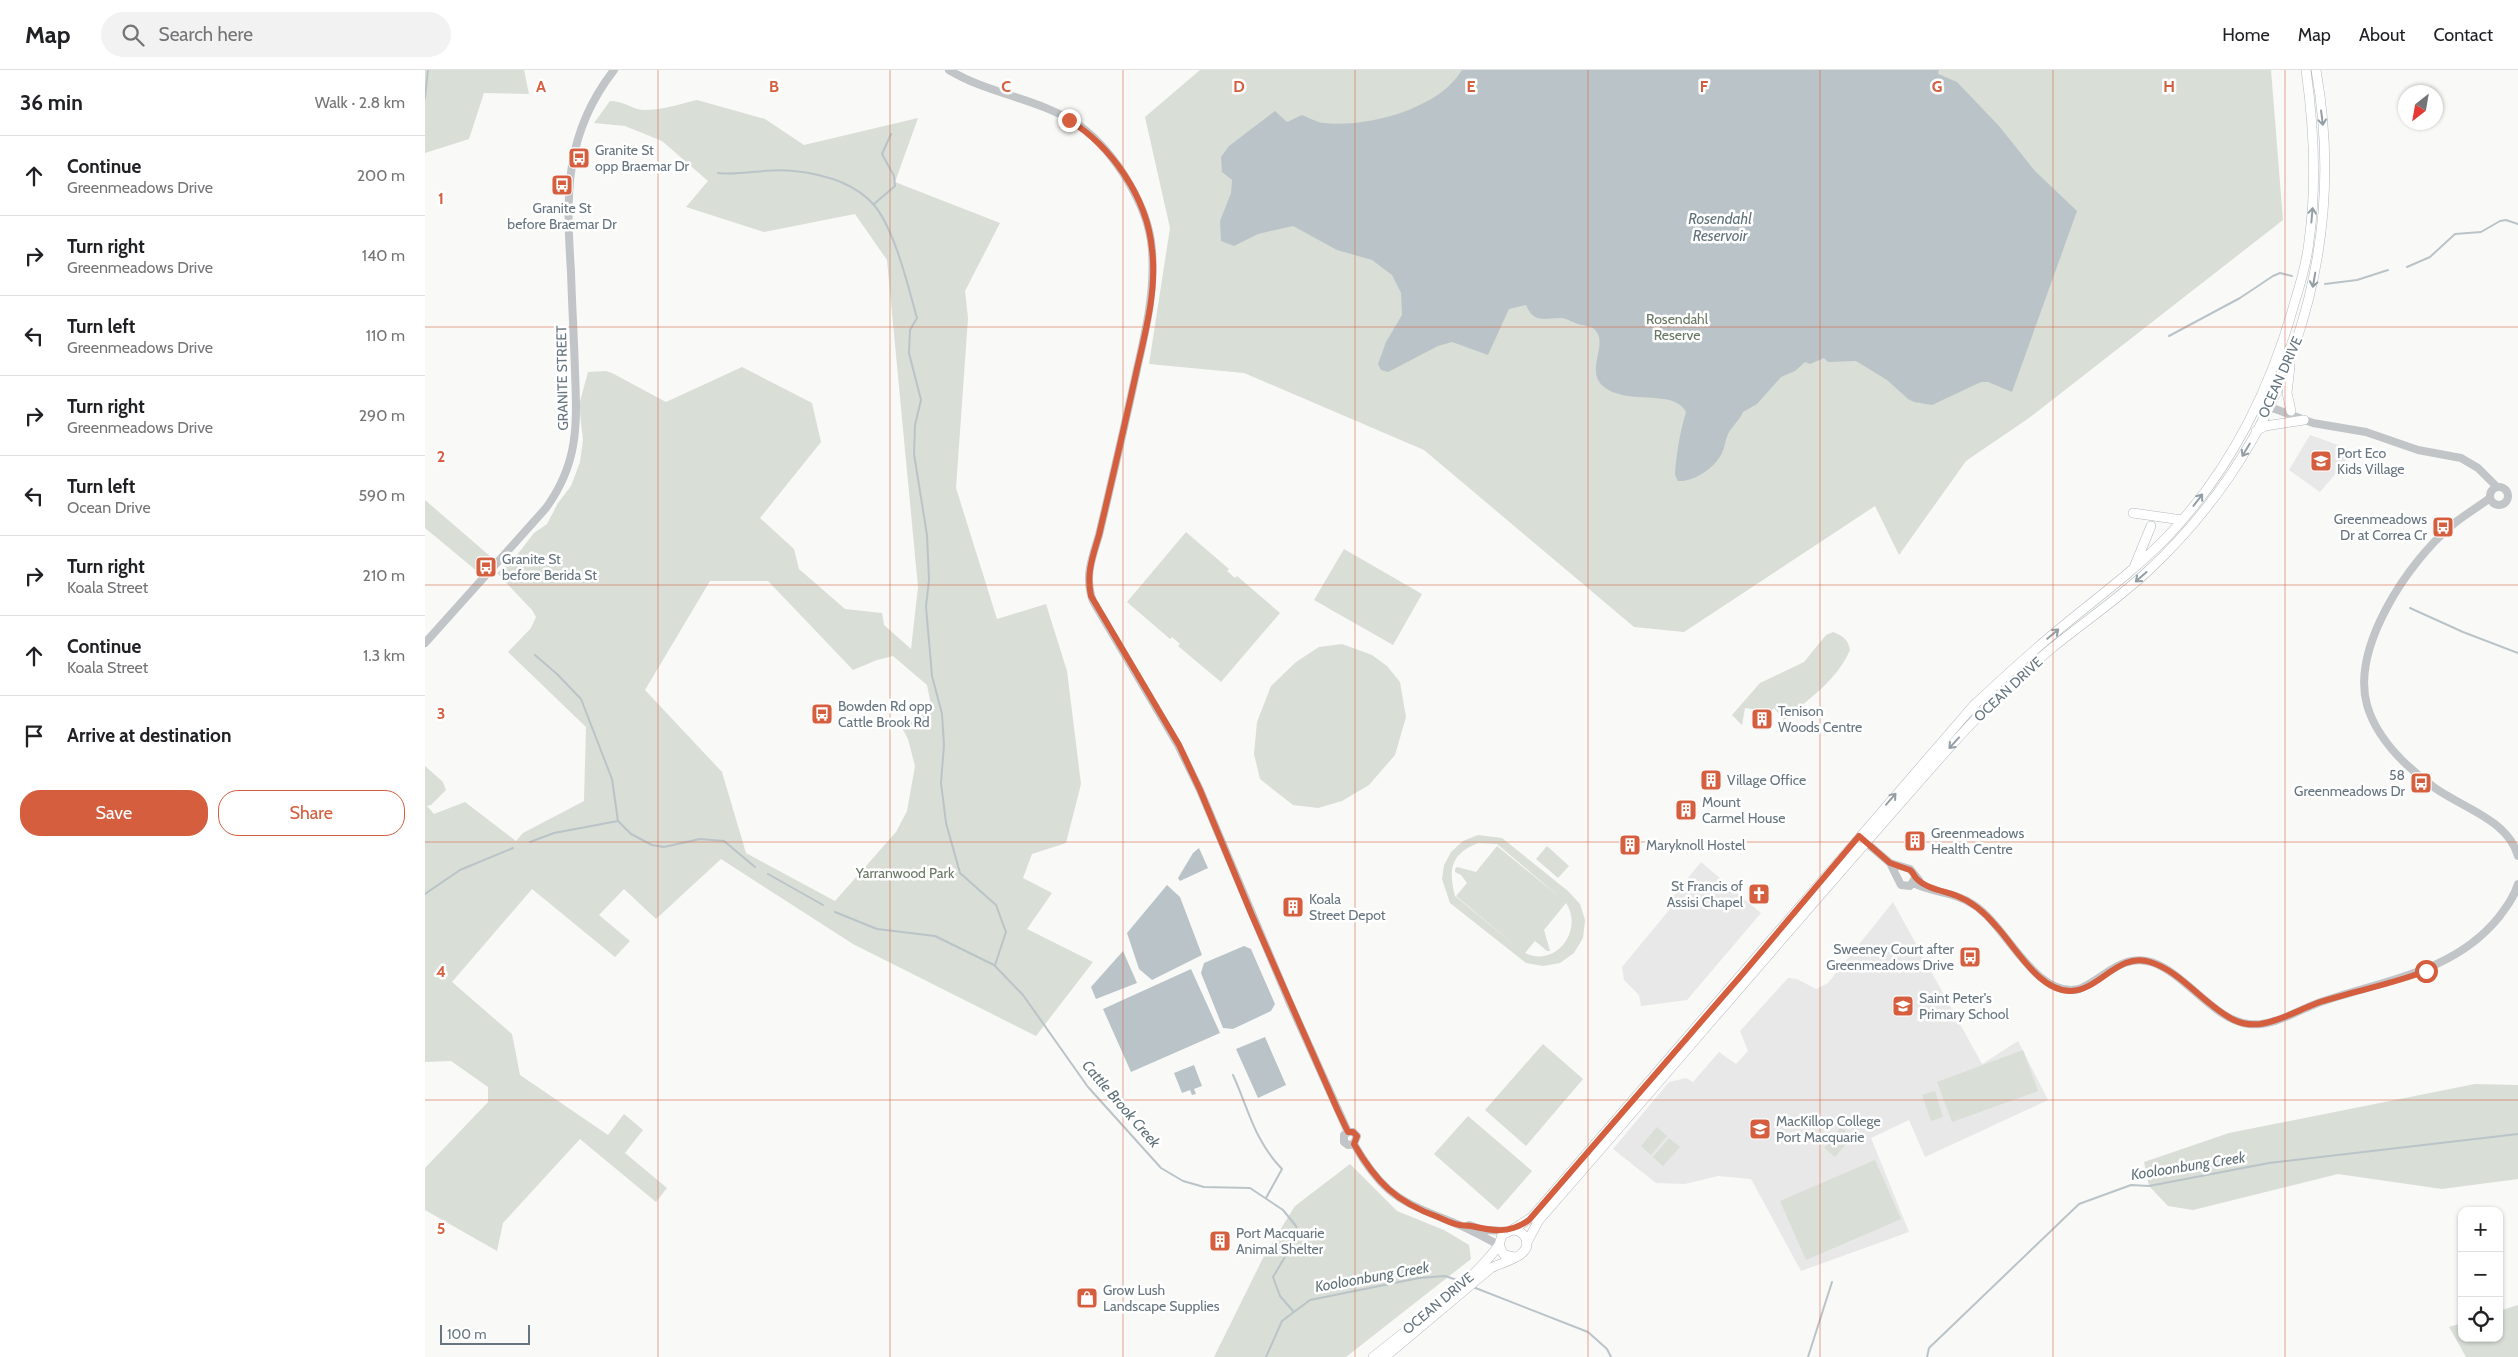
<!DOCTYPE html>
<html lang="en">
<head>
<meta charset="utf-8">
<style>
  body { margin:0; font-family:Cabin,sans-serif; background:#f2f2f2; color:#202124 }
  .controls { position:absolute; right:15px; bottom:15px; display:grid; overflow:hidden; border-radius:10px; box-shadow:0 1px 4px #0004 }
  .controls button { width:45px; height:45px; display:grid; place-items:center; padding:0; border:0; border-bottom:1px solid #e0e0e0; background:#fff; color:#202124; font:25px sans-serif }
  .compass { position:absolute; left:1973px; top:15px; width:45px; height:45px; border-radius:50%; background:#fff; box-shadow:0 1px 4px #0004; rotate:211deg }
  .scale { position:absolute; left:15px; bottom:12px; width:90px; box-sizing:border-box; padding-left:5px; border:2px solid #66757f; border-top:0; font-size:14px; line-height:18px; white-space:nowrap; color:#66757f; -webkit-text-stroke:4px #fff; paint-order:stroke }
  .stop { position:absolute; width:15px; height:15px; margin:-11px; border:4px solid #d45e3d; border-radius:50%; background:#fff }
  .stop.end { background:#d45e3d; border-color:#fff; box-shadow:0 1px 5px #0008 }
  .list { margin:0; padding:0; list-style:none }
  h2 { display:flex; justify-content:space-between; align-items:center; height:65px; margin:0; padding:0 20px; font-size:21px }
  h2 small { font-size:16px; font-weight:400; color:#757577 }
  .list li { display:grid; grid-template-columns:32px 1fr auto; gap:15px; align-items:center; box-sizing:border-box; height:80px; padding:0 20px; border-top:1px solid #e0e0e0 }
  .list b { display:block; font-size:19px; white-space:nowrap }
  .list p { margin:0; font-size:16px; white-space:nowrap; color:#757577 }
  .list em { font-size:16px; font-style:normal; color:#757577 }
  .actions { display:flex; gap:10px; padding:15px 20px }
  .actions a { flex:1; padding:11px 0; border:1px solid #d45e3d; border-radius:20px; text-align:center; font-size:18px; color:#d45e3d }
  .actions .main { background:#d45e3d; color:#fff }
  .icon { flex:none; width:28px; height:28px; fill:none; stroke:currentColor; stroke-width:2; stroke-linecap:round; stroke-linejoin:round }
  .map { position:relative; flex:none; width:2093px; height:1287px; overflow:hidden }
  header { display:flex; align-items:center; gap:30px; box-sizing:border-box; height:70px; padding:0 25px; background:#fff; border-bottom:1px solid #e0e0e0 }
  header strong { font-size:24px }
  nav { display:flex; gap:28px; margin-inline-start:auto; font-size:18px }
  .search { width:350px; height:45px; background:#f2f2f2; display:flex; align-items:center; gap:12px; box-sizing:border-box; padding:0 18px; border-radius:28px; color:#757577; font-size:19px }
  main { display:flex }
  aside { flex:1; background:#fff }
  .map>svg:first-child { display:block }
  .built { fill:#e7e8e7 }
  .green { fill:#d9ded7; fill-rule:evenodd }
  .water { fill:#bac4c8 }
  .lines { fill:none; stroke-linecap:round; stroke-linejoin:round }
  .stream { stroke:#bac4c8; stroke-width:2 }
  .secondary-casing { stroke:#b3b9bd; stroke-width:10 }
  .tertiary { stroke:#c1c5c8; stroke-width:8 }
  .secondary { stroke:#fff; stroke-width:9 }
  .oneway { stroke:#949ea5 }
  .route { stroke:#d45e3d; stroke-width:6 }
  .grid { fill:none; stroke:#d45e3d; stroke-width:1; stroke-opacity:0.55 }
  .labels { text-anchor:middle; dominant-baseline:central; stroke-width:5; stroke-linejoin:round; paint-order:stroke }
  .poi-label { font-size:14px; fill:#66757f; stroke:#fff; text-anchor:start }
  .park-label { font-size:14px; fill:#697865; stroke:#fff }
  .street-label { font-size:14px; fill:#66757f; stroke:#fff }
  .water-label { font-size:15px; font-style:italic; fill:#617379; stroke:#fff }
  .grid-label { font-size:16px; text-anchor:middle; font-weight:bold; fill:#d45e3d; stroke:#fff; stroke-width:5; stroke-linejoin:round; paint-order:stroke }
</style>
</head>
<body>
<header>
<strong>Map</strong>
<div class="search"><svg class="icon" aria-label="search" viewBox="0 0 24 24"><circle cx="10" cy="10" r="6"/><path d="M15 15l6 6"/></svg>Search here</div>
<nav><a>Home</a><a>Map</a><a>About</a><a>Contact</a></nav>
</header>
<main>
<aside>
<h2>36 min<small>Walk · 2.8 km</small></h2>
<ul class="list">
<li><svg class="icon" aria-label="ahead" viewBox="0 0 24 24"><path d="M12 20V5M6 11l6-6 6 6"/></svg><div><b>Continue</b><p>Greenmeadows Drive</p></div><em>200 m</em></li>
<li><svg class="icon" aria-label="right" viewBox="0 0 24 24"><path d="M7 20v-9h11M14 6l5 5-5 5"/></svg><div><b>Turn right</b><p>Greenmeadows Drive</p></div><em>140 m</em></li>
<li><svg class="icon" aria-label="left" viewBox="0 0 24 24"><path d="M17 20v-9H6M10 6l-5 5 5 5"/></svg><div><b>Turn left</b><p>Greenmeadows Drive</p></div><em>110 m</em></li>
<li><svg class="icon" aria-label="right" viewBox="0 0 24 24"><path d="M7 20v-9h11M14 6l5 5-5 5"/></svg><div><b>Turn right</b><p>Greenmeadows Drive</p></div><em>290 m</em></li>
<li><svg class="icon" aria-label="left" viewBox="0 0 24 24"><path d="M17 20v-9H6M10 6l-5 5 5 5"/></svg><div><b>Turn left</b><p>Ocean Drive</p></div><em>590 m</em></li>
<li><svg class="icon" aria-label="right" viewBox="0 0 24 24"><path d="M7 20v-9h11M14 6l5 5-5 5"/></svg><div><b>Turn right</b><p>Koala Street</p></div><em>210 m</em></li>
<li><svg class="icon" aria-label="ahead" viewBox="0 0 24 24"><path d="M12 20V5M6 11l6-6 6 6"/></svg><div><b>Continue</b><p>Koala Street</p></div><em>1.3 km</em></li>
<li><svg class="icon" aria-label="arrive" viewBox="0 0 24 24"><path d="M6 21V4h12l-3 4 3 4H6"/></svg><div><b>Arrive at destination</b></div></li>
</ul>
<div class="actions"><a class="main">Save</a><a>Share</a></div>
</aside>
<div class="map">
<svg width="2093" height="1287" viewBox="0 0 2093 1287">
  <rect width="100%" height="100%" fill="#f9f9f7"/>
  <path class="built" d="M1885,365L1930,381L1895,422L1864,400Z
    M1276,792L1336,843L1262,930L1216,936L1214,925L1199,910L1197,897L1245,839L1241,835Z
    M1468,832L1557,994L1593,971L1623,1030L1500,1087L1484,1050L1446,1068L1484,1162L1376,1201L1326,1109L1293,1106L1260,1114L1231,1113L1188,1079L1244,1012L1261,1008L1268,1012L1294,982L1311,994L1323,981L1315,961L1363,908L1372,909L1391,919L1403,913Z"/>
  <path class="green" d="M0,0H99L104,24L59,23L44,69L0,83Z
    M775,0H1846L1858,150L1604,348L1541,391L1474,485L1450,436L1259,562L1209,557L999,380L819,303L724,294L745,158L720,47Z
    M272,30L340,49L379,75L493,48L470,112L575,153L540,221L543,248L531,418L572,549L621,534L642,601L656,714L641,773L607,784L598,808L627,823L602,859L668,892L611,966L428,874L296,789L231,849L199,819L174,845L205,871L190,887L107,819L27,912L87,964L95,1005L183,1065L199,1044L218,1060L200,1083L242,1118L231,1132L155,1069L78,1153L72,1181L0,1140V1098L63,1032V1017L26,991L0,992V696L18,712L21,720L6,735L2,736L9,744L40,732L91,771L98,763L159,731L161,657L83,582L106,558L111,547L107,540L72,503L92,485L109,463L122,454L133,433L146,416L155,392L158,370L154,335L163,302L181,301L187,303L241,332L317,297L387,333L396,372L335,448L369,479L374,499L420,539L457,543L459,555L486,579L493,517L462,190L430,144L339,162L261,137L283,111L237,71L200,56L169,53L185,31C197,30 208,40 220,40C237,40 255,34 272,30ZM285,511H343L428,600L452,590L468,586L502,615L507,640L475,654L483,669L490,696L482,741L471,762L410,831L321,783L297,702L220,620Z
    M0,430L66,487L53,502L0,458Z
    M761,462L804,499L802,501L810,508L812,506L855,543L796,612L753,576L755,574L747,567L745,569L702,532Z
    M919,479L997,524L968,575L889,530Z
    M1408,562C1418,566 1423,569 1425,580C1412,610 1384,629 1359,650L1349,638L1345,642L1320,638L1317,655L1307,645L1335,613L1379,592L1401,565Z
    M917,574L947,585L962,596L975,612L981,647L970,685L944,715L917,731L893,738L868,735L835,709L829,684L832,652L846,616L871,592L894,577Z
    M1053,765L1077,768L1143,821L1155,834L1160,850L1158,868L1149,883L1135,893L1118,896L1101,893L1025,833L1017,809L1019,795L1026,782L1038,771ZM1053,773L1072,774L1137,829L1072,776L1051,802L1032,797L1030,799V802L1036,805L1042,813L1031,826L1098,882L1030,826C1023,799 1026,784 1053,773ZM1141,833C1159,860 1131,898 1100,883L1110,871L1122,881H1125L1119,860Z
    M1122,776L1144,796L1133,808L1111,789Z
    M1118,974L1158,1009L1101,1076L1060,1040Z
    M1598,980L1613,1021L1527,1052L1512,1012Z
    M2050,1014L2093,1015V1109L2017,1119L1913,1104L1768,1140L1743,1136L1724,1116L1719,1092L1804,1063Z
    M1510,1021L1518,1047L1506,1051L1497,1025Z
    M1043,1046L1107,1101L1073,1140L1009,1084Z
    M1232,1057L1242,1066L1226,1085L1216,1076Z
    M1416,1057L1427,1067L1410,1087L1399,1078Z
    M1244,1068L1255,1077L1238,1096L1228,1087Z
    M1450,1090L1476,1149L1381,1190L1355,1131Z
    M925,1094L972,1141L1019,1160L1044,1175L1046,1189L921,1287H789L839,1186L870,1136Z
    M2093,1235V1287H2041L2024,1257L2037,1253V1268H2074V1241Z"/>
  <path class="water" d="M1037,0H1514L1513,4L1532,12L1574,56L1610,101L1652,141L1587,322L1563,312H1556L1507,335L1489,332L1483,329L1462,310L1431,291L1403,292L1399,288L1385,294L1380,292L1370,301L1356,307L1332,334L1318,342C1314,351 1308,355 1303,364C1300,370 1300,377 1297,383C1290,398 1269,412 1253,411L1250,405C1251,385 1255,362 1261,342C1251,322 1215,331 1194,324C1150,311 1185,278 1171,261C1167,255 1159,256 1153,254C1147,252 1143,249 1136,248C1119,248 1109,254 1101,235L1084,239L1063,285L1027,272L1013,276L963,302L956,300L953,294L961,272L977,245L976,223L967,205L947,190L912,180L868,156L833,164L809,176L796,171L795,151L806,123L807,110L797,102L796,87L804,76L850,41L862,52L877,45C883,47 891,52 898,53C942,58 1014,39 1037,0Z
    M774,778L783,798L755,811L753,808L768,783Z
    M742,815L755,827L777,885L727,910L714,899L702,863Z
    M819,876L826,879L850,934L846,941L808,959L798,958L776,903L779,893Z
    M698,881L712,913L671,929L666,917Z
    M766,899L795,963L706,1002L678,939Z
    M840,967L861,1015L833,1028L811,979Z
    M769,995L777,1016L769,1019L771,1024L767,1025L765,1020L757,1023L749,1003Z"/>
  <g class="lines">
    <path class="stream" d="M0,28L3,0
      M293,103C319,106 344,97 369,101C397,104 430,113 449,135C470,160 483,216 492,248L485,260L484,283L496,330L490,355L489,384L502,465L504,510L501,537L507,606L517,644L519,675L516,713L521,753L535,803L571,835L581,862L570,895
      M449,134L470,116L469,106L457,84L466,64
      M1982,197L2005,187L2030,164L2056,162L2075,151L2081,150L2093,154
      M1900,214L1932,210L1963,200
      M1744,266L1815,228L1848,206L1855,203L1867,206
      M1985,538L2038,562L2093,583
      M110,585L132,604L156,629L187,709L193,751
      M105,772L129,763L193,751L206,764L227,775L239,777L275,769L299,771L330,797
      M343,804L398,835
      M0,824L35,800L88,778
      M410,842L452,859L510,866L569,895L598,925L663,1017L736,1098L758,1111L779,1117L825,1118L858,1140L871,1156L873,1165L848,1207L855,1226L869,1242
      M808,1005C824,1040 829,1070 857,1099L841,1128
      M1048,1217L1163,1262L1182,1279L1186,1287
      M841,1287L857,1251L885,1230L994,1208L1020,1206L1035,1211
      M1383,1287L1407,1212
      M1502,1287L1504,1278L1654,1134L1706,1115L1724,1116L1844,1093L2093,1064"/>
    <g class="secondary-casing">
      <path id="secondary" d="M1865,296L1862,323L1866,341
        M1831,361L1840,356L1879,350
        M1708,443L1757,450
        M1710,495L1726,456
        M1087,1160L1107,1147L1549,635C1578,608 1607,581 1638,556C1673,527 1710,500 1742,467C1805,401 1846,318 1870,231C1876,212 1882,191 1884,171C1892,114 1889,57 1881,0
        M1102,1172L1114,1150C1251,993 1385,835 1523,679C1555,643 1590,609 1627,578C1659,552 1693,529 1723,501C1861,372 1924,185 1891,0
        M948,1287C987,1255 1045,1215 1074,1175
        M960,1287L1066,1198C1077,1192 1110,1186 1100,1167C1097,1162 1093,1160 1087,1160L1077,1165L1074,1175L1079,1185L1090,1187"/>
    </g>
    <path class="tertiary" d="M524,0C565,25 615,28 655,56C690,82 724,136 727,180C730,221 721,260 712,299C700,355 687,410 674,465C667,488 659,507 668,531L753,675L775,720L864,931L923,1062
      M1834,333L1888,353L1941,362L1993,380L2036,388L2053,398L2072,417
      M2065 426a9 9 0 1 1 18 0a9 9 0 1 1-18 0Z
      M2065,428C2052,438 2037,446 2025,457C1983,493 1926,577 1942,635C1952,670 1981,697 2010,718C2038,738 2083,750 2093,786
      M0,573L121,438C154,393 152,354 150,301C149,268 147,235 146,202C141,125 139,64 189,0
      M1437,769L1465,793L1476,815L1485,816L1490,808
      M1465,793L1485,799L1494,810
      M1488,813C1508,823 1530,822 1549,835C1582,856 1610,929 1654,919C1672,912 1688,894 1707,891C1750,883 1782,950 1824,954C1847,957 1872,941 1893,933C1957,910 2028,904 2074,847C2082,836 2089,827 2093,814
      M923,1062L919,1065V1072L923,1075L929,1074
      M923,1062H928L932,1066L929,1074
      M929,1074C960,1128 978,1132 1032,1154C1047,1160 1060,1168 1074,1175
      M1044,1155L1058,1160L1082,1161"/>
    <use href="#secondary" class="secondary"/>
  </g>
  <defs><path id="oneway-shaft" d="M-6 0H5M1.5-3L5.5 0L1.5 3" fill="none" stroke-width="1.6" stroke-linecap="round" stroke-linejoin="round" transform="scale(1.25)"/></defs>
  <g class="oneway">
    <use href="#oneway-shaft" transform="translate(1897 48) rotate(83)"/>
    <use href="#oneway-shaft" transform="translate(1887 145) rotate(-85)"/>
    <use href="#oneway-shaft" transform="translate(1889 210) rotate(100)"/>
    <use href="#oneway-shaft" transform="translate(1821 380) rotate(121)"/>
    <use href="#oneway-shaft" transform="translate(1773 430) rotate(-52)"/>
    <use href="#oneway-shaft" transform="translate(1716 507) rotate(139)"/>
    <use href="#oneway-shaft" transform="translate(1628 564) rotate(-40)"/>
    <use href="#oneway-shaft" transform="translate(1529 673) rotate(132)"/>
    <use href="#oneway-shaft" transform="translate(1466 729) rotate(-49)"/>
  </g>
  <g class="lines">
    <path class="route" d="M644,50C687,77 722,127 727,179C732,219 721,260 712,299C700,354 687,410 674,465C668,486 661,503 666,526L754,675L775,720L826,843L913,1041L923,1062H928L932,1066L929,1074C951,1112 971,1132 1013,1147C1020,1150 1027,1154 1035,1155C1038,1156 1042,1155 1046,1156C1068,1161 1084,1164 1104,1150L1320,901L1434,766L1465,793L1485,800C1488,802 1489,806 1491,808C1501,819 1520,821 1532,826C1548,832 1560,843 1571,856C1590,876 1614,922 1646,921C1675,920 1693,882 1725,892C1756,901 1780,936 1809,950C1817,954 1826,955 1835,954C1856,951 1875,939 1895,932C1930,921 1967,914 2001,901"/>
  </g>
  <path class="grid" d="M233,0V1287M465,0V1287M698,0V1287M930,0V1287M1163,0V1287M1395,0V1287M1628,0V1287M1860,0V1287M0,257H2093M0,515H2093M0,772H2093M0,1030H2093"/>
  <defs>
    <g id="bus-square" transform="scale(1.125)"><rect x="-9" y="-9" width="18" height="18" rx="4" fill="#d45e3d" stroke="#fff"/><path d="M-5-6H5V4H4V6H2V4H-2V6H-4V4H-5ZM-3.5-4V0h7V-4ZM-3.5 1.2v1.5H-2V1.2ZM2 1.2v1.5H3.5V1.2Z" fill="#fff"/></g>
    <g id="school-square" transform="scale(1.125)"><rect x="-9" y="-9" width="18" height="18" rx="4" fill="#d45e3d" stroke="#fff"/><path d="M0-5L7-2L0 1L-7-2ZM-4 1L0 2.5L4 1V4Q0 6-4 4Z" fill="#fff"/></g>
    <g id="building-square" transform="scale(1.125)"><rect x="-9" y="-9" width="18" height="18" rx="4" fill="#d45e3d" stroke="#fff"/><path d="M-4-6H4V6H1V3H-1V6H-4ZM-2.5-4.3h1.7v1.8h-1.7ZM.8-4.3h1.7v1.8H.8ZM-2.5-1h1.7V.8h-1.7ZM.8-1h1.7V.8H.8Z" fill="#fff"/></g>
    <g id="church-square" transform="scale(1.125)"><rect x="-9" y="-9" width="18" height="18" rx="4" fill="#d45e3d" stroke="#fff"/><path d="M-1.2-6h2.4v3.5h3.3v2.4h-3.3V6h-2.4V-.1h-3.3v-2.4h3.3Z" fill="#fff"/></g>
    <g id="shop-square" transform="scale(1.125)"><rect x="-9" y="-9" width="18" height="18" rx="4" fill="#d45e3d" stroke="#fff"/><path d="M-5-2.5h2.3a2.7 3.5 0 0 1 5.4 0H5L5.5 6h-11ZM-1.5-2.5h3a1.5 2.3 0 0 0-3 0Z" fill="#fff"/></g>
  </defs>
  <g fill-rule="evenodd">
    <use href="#bus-square" x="154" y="88"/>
    <use href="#bus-square" x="137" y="115"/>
    <use href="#school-square" x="1896" y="391"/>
    <use href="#bus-square" x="2018" y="457"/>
    <use href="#bus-square" x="61" y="497"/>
    <use href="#bus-square" x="397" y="644"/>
    <use href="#building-square" x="1337" y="649"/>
    <use href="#building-square" x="1286" y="710"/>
    <use href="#bus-square" x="1996" y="713"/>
    <use href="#building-square" x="1261" y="740"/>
    <use href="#building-square" x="1490" y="771"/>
    <use href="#building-square" x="1205" y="775"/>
    <use href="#church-square" x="1334" y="824"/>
    <use href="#building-square" x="868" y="837"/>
    <use href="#bus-square" x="1545" y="887"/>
    <use href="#school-square" x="1478" y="936"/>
    <use href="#school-square" x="1335" y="1059"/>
    <use href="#building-square" x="795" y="1171"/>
    <use href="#shop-square" x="662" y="1228"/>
  </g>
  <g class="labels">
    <g class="poi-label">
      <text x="170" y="80">Granite St<tspan x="170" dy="16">opp Braemar Dr</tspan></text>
      <text x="137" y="138" text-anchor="middle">Granite St<tspan x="137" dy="16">before Braemar Dr</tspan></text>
      <text x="1912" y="383">Port Eco<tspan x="1912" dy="16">Kids Village</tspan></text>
      <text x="2002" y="449" text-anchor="end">Greenmeadows<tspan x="2002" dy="16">Dr at Correa Cr</tspan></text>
      <text x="77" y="489">Granite St<tspan x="77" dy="16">before Berida St</tspan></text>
      <text x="413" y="636">Bowden Rd opp<tspan x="413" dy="16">Cattle Brook Rd</tspan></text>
      <text x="1353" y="641">Tenison<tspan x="1353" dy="16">Woods Centre</tspan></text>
      <text x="1980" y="705" text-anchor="end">58<tspan x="1980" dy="16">Greenmeadows Dr</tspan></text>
      <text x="1302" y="710">Village Office</text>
      <text x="1277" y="732">Mount<tspan x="1277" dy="16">Carmel House</tspan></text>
      <text x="1506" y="763">Greenmeadows<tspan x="1506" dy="16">Health Centre</tspan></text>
      <text x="1221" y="775">Maryknoll Hostel</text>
      <text x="1318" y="816" text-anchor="end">St Francis of<tspan x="1318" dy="16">Assisi Chapel</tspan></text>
      <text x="884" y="829">Koala<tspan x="884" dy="16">Street Depot</tspan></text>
      <text x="1529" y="879" text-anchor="end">Sweeney Court after<tspan x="1529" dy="16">Greenmeadows Drive</tspan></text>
      <text x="1494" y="928">Saint Peter's<tspan x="1494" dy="16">Primary School</tspan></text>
      <text x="1351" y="1051">MacKillop College<tspan x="1351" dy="16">Port Macquarie</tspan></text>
      <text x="811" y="1163">Port Macquarie<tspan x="811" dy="16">Animal Shelter</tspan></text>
      <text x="678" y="1220">Grow Lush<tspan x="678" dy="16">Landscape Supplies</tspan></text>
    </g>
    <g class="park-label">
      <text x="1252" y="249">Rosendahl<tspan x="1252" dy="16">Reserve</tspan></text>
      <text x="480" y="803">Yarranwood Park</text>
    </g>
    <g class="street-label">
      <text transform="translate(1855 307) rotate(-66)">OCEAN DRIVE</text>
      <text transform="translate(137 308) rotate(-91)">GRANITE STREET</text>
      <text transform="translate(1583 619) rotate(-43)">OCEAN DRIVE</text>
      <text transform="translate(1013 1233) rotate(-40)">OCEAN DRIVE</text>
    </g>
    <g class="water-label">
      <text x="1295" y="149">Rosendahl<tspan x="1295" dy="17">Reservoir</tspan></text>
      <text transform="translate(696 1034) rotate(49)">Cattle Brook Creek</text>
      <text transform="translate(1763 1096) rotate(-9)">Kooloonbung Creek</text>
      <text transform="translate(947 1207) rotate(-10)">Kooloonbung Creek</text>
    </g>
  </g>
  <g class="grid-label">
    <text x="116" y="22">A</text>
    <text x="349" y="22">B</text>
    <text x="581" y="22">C</text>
    <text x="814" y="22">D</text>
    <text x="1046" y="22">E</text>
    <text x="1279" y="22">F</text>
    <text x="1512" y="22">G</text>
    <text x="1744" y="22">H</text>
    <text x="16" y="134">1</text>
    <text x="16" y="392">2</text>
    <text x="16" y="649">3</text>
    <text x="16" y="907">4</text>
    <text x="16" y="1164">5</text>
  </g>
</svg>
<div class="controls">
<button>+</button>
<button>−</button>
<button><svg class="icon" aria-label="locate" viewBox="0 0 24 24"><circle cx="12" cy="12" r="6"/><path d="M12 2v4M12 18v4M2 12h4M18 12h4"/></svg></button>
</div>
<svg class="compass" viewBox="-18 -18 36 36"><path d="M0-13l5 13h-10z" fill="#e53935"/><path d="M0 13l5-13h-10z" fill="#757577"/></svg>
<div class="scale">100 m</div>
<div class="stop" style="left:2001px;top:901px"></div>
<div class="stop end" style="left:644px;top:50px"></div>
</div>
</main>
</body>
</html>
